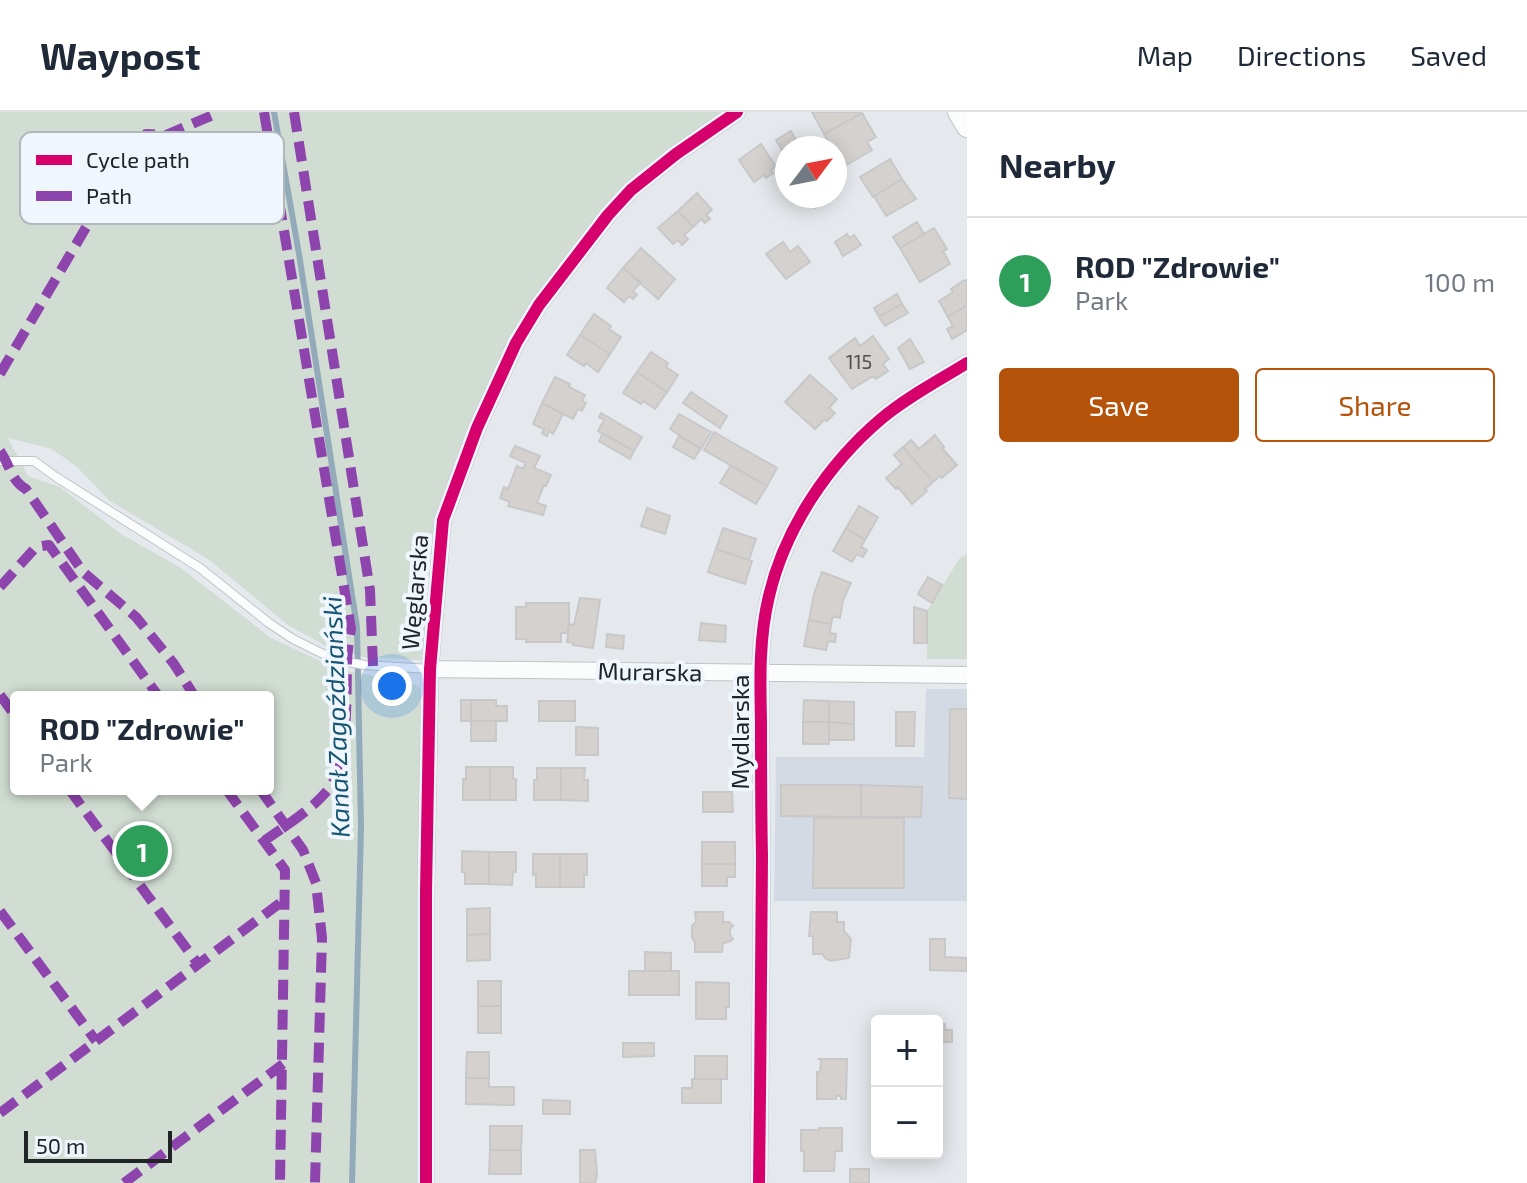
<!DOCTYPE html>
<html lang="en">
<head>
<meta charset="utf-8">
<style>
  body { margin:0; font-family:"Exo 2",sans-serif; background:#f2f2f3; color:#1f2937 }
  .controls { position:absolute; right:24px; bottom:24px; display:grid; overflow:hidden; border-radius:8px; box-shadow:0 4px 20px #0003 }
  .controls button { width:72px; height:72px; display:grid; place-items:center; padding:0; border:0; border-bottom:2px solid #e0e1e3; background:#fff; color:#1f2937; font:40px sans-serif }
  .compass { position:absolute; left:775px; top:24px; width:72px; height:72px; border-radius:50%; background:#fff; box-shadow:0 4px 20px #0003; rotate:58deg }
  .scale { position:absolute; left:24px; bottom:20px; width:148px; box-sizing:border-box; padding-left:8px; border:4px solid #212426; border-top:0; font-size:22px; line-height:28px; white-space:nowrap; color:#212426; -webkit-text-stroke:6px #f0f6fd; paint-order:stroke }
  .you { position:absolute; left:392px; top:574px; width:28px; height:28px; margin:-20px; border:6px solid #fff; border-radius:50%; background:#1a73e8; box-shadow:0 0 0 12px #1a73e833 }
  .badge { display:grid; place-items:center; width:52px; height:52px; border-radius:50%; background:#b45309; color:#fff; font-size:26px; font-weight:700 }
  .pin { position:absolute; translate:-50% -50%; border:4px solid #fff; box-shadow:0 2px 8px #0006 }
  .popup { position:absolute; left:10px; top:579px; width:264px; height:104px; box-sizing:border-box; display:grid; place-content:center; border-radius:8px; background:#fff; filter:drop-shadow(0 2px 6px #0005); font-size:26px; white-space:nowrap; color:#747a83 }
  .popup b { font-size:30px; color:#1f2937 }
  .popup::after { content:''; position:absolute; left:50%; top:100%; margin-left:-16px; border:16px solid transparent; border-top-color:#fff }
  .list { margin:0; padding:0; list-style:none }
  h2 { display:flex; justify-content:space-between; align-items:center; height:104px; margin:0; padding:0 32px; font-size:34px }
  h2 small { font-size:26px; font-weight:400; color:#747a83 }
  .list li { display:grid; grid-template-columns:52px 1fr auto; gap:24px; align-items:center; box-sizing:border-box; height:128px; padding:0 32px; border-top:2px solid #e0e1e3 }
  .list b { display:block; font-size:30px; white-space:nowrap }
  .list p { margin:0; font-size:26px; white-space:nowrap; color:#747a83 }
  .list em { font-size:26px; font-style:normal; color:#747a83 }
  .actions { display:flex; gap:16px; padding:24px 32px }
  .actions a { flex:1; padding:18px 0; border:2px solid #b45309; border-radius:8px; text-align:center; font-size:28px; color:#b45309 }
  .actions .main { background:#b45309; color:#fff }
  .map { position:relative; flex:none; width:967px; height:1071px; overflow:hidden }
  header { display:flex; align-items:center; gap:48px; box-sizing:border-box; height:112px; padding:0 40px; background:#fff; border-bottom:2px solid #e0e1e3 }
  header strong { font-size:38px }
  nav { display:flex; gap:44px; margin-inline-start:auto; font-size:28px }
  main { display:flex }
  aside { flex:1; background:#fff }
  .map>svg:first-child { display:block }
  .built { fill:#d4dae3 }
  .green { fill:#d1ddd3; fill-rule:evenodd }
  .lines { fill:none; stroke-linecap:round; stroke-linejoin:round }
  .stream { stroke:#92aab9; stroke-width:6 }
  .building { fill:#d5d1cf; stroke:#c8c8c9; stroke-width:2 }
  .service-casing { stroke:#c1c3c7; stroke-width:10 }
  .minor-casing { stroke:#c1c3c7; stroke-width:18 }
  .tertiary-casing { stroke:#c1c3c7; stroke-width:22 }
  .service { stroke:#fbfcfc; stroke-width:8 }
  .minor { stroke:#fbfcfc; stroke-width:16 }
  .tertiary { stroke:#fbfcfc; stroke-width:20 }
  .quiet { stroke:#8e44ad; stroke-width:10; stroke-dasharray:20 10; stroke-linecap:butt }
  .cycleway-casing { stroke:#f0f6fd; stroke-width:17 }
  .cycleway { stroke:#d6006c; stroke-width:12 }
  .labels { text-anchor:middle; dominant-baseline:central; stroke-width:8; stroke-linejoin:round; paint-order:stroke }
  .number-label { font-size:20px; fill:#505152 }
  .street-label { font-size:24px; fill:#212426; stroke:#f0f6fd }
  .water-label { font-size:26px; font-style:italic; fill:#165572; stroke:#f0f6fd }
  .key { fill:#f0f6fd; stroke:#b2b7bc; stroke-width:2 }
  .key-label { font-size:22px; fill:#212426 }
</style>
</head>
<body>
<header>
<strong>Waypost</strong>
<nav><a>Map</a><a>Directions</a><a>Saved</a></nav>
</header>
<main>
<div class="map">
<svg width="967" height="1071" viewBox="0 0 967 1071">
  <rect width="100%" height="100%" fill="#e5e8ec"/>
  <path class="built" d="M926,577H967V789H774L776,645H924Z"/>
  <path class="green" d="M0,0H745L631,78L539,193L443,408L421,548L364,545L328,535L288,513L208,447L110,389L77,355L52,337L8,326L28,364L60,375L121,422L181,456L271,526L327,552L352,560L414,572L420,576L426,1071H0ZM16,585H268V677H16Z
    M967,442V547H927V499L959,447Z"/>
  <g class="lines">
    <path class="stream" d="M274,0L299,142L357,515L361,715L352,1071"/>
  </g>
  <path class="building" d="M812,0H861L862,1L824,22Z
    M862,1L876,25L867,30L872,38L843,55L835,41V36H832L824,22Z
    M791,19L800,36H787L786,45L776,28Z
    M761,32L776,55L771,58L773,61L766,66L764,63L754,70L739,48Z
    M890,47L902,67L873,85L860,65Z
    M902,67L916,87L886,104L874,84Z
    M697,81L712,98L706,103L710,107L705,111L701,107L693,115L678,99Z
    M808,84H828L830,88L815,96Z
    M678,99L693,115L684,123L688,127L682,133L678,128L673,132L658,116Z
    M917,110L924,122L900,136L893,125Z
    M934,116L947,137L943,139L950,152L920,170L900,136Z
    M847,122L849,126L854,123L861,133L843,144L835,130Z
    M783,130L790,140L798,134L810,150L786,167L766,142Z
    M641,136L675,167L658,187L623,156Z
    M623,156L641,170L633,179L637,183L633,187L629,184L624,190L607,176Z
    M967,168V193L948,205L939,189L953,180L951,177L963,169Z
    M897,182L902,192L879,205L874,196Z
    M902,192L908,201L885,214L879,205Z
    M967,193V218L952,227L947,217L953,214L948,205Z
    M594,202L611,214L609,217L621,225L610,242L580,223Z
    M580,223L610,242L598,260L586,251L584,254L567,243Z
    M873,224L889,247L883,252L888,259L876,267L873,264L852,277L829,246L855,226L860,234Z
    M910,227L924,250L910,257L898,236Z
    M651,240L668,251L666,255L678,263L667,280L637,260Z
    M637,260L667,280L655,297L643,289L641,292L623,281Z
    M810,263L837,287L829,296L835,301L827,309L824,308L815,317L785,290Z
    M555,265L570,272L569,275L585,283L582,289L586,291L582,299L578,297L573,307L542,291Z
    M691,280L727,304L720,316L683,291Z
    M542,291L563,302L553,322L549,319L547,324L542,321L544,317L533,312Z
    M601,301L642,325L634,339L598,319L604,308L599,305Z
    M679,302L711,320L701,337L670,317Z
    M714,320L777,356L767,374L704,338Z
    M603,321L634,339L630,347L599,329Z
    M935,323L944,335L942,336L957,353L942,366L940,364L933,370L903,335L911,328L919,337Z
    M679,324L701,336L694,347L673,335Z
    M515,334L540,344L534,356L551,363L546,374L544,373L537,391L546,394L543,403L508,394L510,390L500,386L504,375L508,377L517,354L523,357L526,351L510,344Z
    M903,335L933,370L925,377L927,379L912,392L898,375L896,377L886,366L902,352L894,343Z
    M731,353L767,374L756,392L720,371Z
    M859,394L878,405L865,428L846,416Z
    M647,396L670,404L665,422L641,414Z
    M723,416L756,427L749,448L716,437Z
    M846,416L865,428L861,435L867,438L863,445L857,442L852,450L833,439Z
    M716,437L752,449L745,472L708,460Z
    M822,460L851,471L843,488L840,506L833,504L831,512L809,508L814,482Z
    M928,465L942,473L932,491L918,482Z
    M580,486L600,488L593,536L573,533L574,531L567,530L569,512L574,513Z
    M526,491H569V512L567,521H561V530H526V527H516V495H526Z
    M914,495L927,499V531H914Z
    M809,508L831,512L830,521L836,522L835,530L828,529L826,538L804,534Z
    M701,511L726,514L725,530L699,528Z
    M607,522L624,524L623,537L606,535Z
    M461,588H471V609H461Z
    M471,588H496V594H507V609H471Z
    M804,588L829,589V610H803Z
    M539,589H575V609H539Z
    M829,589L854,590V612L829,610Z
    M950,597H967V687L949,686Z
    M896,600H915L914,634H896Z
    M471,609H496V629H471Z
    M803,610H829V632H803Z
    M829,610L854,612V628H829Z
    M576,615L598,616V643H576Z
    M466,655H490V688H463V667H466Z
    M490,655H513V667H516V688H490Z
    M537,656H561V688H534V668H537Z
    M561,656H585L584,668H588V689L561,688Z
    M781,673H861V705L781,704Z
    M861,673L922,675L921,705H861Z
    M703,680H732L733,700H703Z
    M814,705L904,706V776H813Z
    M702,730H735V752H702Z
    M462,739L489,740V772H465V760H462Z
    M489,740H516V760H513L512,773L489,772Z
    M533,742H560V775H536V762L533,763Z
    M560,742H587V763H584V775H560Z
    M702,752H735V765H727V774H702Z
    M490,796V822L467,823V797Z
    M695,800H723V810H729L733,814L730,817V823L733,827L729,830L723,831L722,840H695V830L692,826V814L696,810Z
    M811,800H837V810H844V819L851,827L849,846L831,849L826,847L822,842H813V824H809Z
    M490,822V848L467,849V823Z
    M930,827H945V845L967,846V859L930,858Z
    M645,840L671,841V859H645Z
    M629,859H679V883H629Z
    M478,869H501V894H478Z
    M696,870L729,871V895H726V907H696Z
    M478,894H501V921H478Z
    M937,912H945V918H952V930H937Z
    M623,931H654V944L623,945Z
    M467,940H489V966H466Z
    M695,944H727V967H695Z
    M818,947H847L846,987H841V984H836V987H817V960H820L821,948Z
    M466,966H489V975H514V993L466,992Z
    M692,967H721V991H682V976H692Z
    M543,988L570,989V1002H543Z
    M490,1014H522L521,1038H490Z
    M819,1016H842V1039H835L834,1059H804V1039H801V1018H819Z
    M490,1038H521V1062H489Z
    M580,1038H595L597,1060L595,1063H597L595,1071H580Z
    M850,1057H869V1071H850Z"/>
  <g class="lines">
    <g class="service-casing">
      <path id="service" d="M0,349H34L56,365L200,456L269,511L293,527L321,541L347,550L365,553L430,557"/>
    </g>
    <g class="minor-casing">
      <path id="minor" d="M430,557L967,563
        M426,1071V780L430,557L443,408L477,316L516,231L539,193L608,103L631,78L676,42L737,0
        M759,1071C760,962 762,853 762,744C761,699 761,655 761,610C760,568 759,525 769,484C785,416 828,352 881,307C907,285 938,269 967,251"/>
    </g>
    <g class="tertiary-casing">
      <path id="tertiary" d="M958,0L967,15"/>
    </g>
    <use href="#service" class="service"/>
    <use href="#minor" class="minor"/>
    <use href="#tertiary" class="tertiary"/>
    <path class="quiet" d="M264,0L351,517C349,529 347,541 347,553C346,587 349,654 327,679C310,699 285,714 264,729
      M294,0L370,478L373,554
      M0,262L112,71L146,22L166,23L220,0
      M0,339C10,353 11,369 26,377L83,460L136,505L174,552L195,585
      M0,475L36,435L49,433L159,585
      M0,583L16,605
      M69,677L198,852
      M226,677L285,758L280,1071
      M260,677L303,738L316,771L322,826L315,1071
      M0,799L96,929
      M0,1001L284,788
      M124,1071L283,952"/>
    <g class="cycleway-casing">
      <path id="cycleway" d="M426,1071V780L430,557L443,408L477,316L516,231L539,193L608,103L631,78L676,42L737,0
        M759,1071C760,962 762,853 762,744C761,699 761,655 761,610C760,568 759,525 769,484C785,416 828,352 881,307C907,285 938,269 967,251"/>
    </g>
    <use href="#cycleway" class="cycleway"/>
  </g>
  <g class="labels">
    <g class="number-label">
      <text x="859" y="249">115</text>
    </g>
    <g class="street-label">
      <text transform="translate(414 480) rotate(-85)">Węglarska</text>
      <text transform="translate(650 559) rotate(1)">Murarska</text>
      <text transform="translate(739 620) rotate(-90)">Mydlarska</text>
    </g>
    <g class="water-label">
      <text transform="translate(335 605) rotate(-92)">Kanał Zagoździański</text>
    </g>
  </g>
  <rect x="20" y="20" width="264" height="92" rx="12" class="key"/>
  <rect x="36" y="43" width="36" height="10" fill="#d6006c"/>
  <rect x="36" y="79" width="36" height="10" fill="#8e44ad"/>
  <g class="key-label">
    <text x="86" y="56">Cycle path</text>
    <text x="86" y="92">Path</text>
  </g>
</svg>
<div class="controls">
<button>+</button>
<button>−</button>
</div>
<svg class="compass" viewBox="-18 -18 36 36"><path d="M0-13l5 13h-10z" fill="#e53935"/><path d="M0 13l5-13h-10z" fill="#747a83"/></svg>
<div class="scale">50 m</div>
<div class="you"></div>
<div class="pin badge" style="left:142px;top:739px;background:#2e9e5b">1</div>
<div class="popup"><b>ROD &quot;Zdrowie&quot;</b>Park</div>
</div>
<aside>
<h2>Nearby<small></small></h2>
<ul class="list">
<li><span class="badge" style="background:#2e9e5b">1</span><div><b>ROD &quot;Zdrowie&quot;</b><p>Park</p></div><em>100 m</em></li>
</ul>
<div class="actions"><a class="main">Save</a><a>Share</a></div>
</aside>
</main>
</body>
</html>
